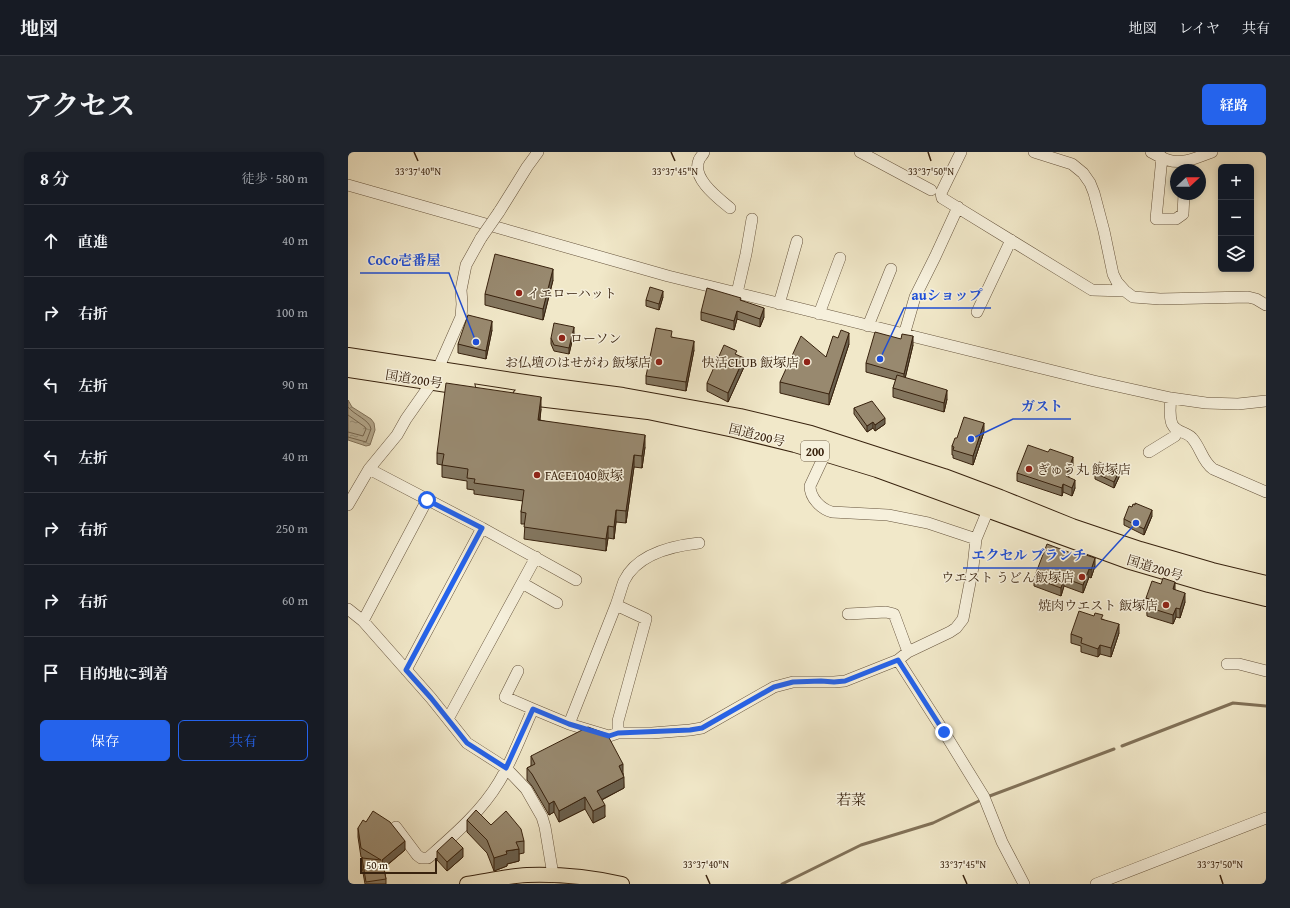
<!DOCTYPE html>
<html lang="ja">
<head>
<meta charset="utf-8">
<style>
  body { margin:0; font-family:"Gentium Book Plus","Noto Serif JP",serif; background:#20242c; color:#f1f3f6 }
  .controls { position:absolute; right:12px; top:12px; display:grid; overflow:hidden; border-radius:6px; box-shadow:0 2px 6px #0003 }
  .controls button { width:36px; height:36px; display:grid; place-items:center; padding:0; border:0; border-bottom:1px solid #363941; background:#171b24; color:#f1f3f6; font:20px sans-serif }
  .compass { position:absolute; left:822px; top:12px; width:36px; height:36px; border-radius:50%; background:#171b24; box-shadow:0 2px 6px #0003; rotate:68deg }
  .scale { position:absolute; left:12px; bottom:10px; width:77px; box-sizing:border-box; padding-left:4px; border:2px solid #38220e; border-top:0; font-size:11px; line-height:14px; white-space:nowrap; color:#38220e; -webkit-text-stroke:3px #f6f0dc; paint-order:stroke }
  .stop { position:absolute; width:12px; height:12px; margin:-9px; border:3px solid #2563eb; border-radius:50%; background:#fff }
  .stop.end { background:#2563eb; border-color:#fff; box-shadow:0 1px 4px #0008 }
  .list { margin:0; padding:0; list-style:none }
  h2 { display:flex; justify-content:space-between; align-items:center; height:52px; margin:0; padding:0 16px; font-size:17px }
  h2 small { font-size:13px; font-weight:400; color:#9ea1a6 }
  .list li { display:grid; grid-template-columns:26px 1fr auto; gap:12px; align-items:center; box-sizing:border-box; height:72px; padding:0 16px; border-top:1px solid #363941 }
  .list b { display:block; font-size:15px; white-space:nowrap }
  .list em { font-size:13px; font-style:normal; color:#9ea1a6 }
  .actions { display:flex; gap:8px; padding:12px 16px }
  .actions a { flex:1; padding:9px 0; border:1px solid #2563eb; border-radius:6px; text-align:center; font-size:14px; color:#2563eb }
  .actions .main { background:#2563eb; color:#fff }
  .icon { flex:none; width:22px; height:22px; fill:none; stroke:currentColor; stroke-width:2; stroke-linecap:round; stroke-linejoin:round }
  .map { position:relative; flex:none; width:918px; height:732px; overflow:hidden; border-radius:6px }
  header { display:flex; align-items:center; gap:24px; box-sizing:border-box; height:56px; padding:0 20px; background:#171b24; border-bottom:1px solid #363941 }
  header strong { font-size:19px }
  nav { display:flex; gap:22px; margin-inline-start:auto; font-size:14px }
  .intro { display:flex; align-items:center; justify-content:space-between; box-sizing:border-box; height:96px; padding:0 24px }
  h1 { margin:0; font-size:28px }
  .button { padding:10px 18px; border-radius:6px; background:#2563eb; color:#fff; font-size:14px; font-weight:700 }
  main { display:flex; gap:24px; padding:0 24px }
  aside { flex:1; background:#171b24; border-radius:6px; box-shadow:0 2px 6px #0003 }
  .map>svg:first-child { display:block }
  .water { fill:url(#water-ripples); stroke:#817158 }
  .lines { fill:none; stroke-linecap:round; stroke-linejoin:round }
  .shore { stroke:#75644c; stroke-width:1 }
  .stream { stroke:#817158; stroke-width:3 }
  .minor-casing { stroke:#66543d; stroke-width:12 }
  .major-casing { stroke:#38220e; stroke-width:16 }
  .highway-casing { stroke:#38220e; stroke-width:18 }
  .minor { stroke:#f6f0dc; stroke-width:11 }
  .major { stroke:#f1e8c9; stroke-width:14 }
  .highway { stroke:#f1e8c9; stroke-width:16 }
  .minor-bridge-casing { stroke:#66543d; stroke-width:12; stroke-linecap:butt }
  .minor-bridge { stroke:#f6f0dc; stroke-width:11 }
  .wall { fill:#83765f; stroke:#38220e }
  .shaded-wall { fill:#6a604e; stroke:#38220e }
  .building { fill:#98896f; stroke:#38220e }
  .route { stroke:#2563eb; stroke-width:5 }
  .ticks { fill:none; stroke:#38220e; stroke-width:1.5 }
  .poi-dot { fill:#8f2418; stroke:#f6f0dc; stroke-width:1.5 }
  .labels { text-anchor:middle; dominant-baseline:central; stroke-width:3; stroke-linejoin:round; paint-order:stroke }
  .shield { fill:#f6f0dc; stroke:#71604c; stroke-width:1 }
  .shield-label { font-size:12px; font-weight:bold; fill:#38220e }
  .poi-label { font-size:13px; fill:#38220e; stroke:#f6f0dc; text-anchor:start }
  .street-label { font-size:13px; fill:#38220e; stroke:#f6f0dc }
  .quarter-label { font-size:15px; fill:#38220e; stroke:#f6f0dc }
  .ticks-label { font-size:10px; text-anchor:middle; fill:#38220e; stroke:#f6f0dc; stroke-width:3; stroke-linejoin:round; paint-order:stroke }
  .leader { fill:none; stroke:#1d4ed8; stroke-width:1.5 }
  .callout-dot { fill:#1d4ed8; stroke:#f6f0dc; stroke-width:1.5 }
  .callout-label { font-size:14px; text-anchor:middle; font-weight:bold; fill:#1d4ed8; stroke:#f6f0dc; stroke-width:3; stroke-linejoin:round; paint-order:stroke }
</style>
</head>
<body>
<header>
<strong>地図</strong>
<nav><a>地図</a><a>レイヤ</a><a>共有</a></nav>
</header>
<div class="intro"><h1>アクセス</h1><a class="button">経路</a></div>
<main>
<aside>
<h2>8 分<small>徒歩 · 580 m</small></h2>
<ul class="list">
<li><svg class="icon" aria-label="ahead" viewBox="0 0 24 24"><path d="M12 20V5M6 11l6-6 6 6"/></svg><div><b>直進</b></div><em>40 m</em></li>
<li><svg class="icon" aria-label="right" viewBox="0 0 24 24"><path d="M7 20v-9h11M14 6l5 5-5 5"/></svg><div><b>右折</b></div><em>100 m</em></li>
<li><svg class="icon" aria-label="left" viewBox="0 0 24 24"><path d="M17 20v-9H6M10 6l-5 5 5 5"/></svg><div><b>左折</b></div><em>90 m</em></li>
<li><svg class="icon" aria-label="left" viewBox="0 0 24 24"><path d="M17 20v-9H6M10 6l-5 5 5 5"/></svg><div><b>左折</b></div><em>40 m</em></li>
<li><svg class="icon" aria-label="right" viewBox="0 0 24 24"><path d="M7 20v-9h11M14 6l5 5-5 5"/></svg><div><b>右折</b></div><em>250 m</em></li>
<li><svg class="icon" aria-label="right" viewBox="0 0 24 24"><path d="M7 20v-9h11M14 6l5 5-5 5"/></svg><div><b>右折</b></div><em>60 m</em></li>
<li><svg class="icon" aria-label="arrive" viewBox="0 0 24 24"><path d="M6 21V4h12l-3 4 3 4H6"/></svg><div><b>目的地に到着</b></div></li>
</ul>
<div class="actions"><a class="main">保存</a><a>共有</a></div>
</aside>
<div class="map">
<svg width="918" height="732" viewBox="0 0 918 732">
  <defs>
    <pattern id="water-ripples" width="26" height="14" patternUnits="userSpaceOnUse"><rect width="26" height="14" fill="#b2a589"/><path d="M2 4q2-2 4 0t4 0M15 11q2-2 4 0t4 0" fill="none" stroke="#92866e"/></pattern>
  </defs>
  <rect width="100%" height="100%" fill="#f1e8c9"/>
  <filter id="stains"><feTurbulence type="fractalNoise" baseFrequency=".005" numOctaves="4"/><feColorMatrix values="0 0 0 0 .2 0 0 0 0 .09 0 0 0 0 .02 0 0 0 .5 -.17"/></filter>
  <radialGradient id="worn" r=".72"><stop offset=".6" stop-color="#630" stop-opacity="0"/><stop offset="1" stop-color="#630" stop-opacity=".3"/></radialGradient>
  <path class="water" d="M0,248L4,255L23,267L26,271L27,278L22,293L18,294L0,288Z"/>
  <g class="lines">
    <path class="shore" d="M0,255C6,263 22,268 23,277L18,290L0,285
      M0,263L17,275L18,277L15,284L0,280"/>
    <path class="stream" d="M774,594L885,551L918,554
      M639,645L766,597
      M434,732L513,693L585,671L633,648"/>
    <g class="minor-casing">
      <path id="minor" d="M356,0C355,3 352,5 351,8C343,26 370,46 382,56
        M512,0L583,38
        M613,0L593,41L594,46L744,138L777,139
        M686,0L724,12L735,21L742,31L746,41L756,79L765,122L769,130L777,139L785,145L812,147L900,145L908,147L918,153
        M803,0C808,3 814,6 820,8C835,13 850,5 864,0
        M814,5L808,67H828L835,62L836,42
        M0,33L320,124L746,229L823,246L858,251L890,252L918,249
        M151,60L179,15L190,0
        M389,141L398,102L404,67
        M431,152L449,89
        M629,160L663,88
        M471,162L492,106
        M520,174L543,117
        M556,183L567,145L587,105L610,55
        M823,246C822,254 821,264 824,272C828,281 838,279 844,286C853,296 854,309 865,317L918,340
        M801,300L827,284L829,278
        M477,302L462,334C462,346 473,357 484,360L540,363L580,371L628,387
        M21,317L134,376L228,428
        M0,353L21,317L49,283L58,267L84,230L90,217L113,165L114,152L113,138L118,113L133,86
        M174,431L209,451
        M268,453C271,445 273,437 276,429C289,402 323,394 351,391
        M0,457L15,469L83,546L119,591L158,616L178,637L194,665L197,675L205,723
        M500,462L538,460L546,462L560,500
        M15,469L79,348
        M550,508L596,580L636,645L654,690L676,732
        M879,512H891L918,519
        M58,518L134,376
        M170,519L157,545L185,557
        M100,567L188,405
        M221,572L268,453L298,467L270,569V581
        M48,675L69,703L73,706H80C106,683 133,660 151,630C165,607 174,581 185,557L221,572L261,584L270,581H304L342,578L354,576L426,535L445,530H486L497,529L550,508L560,500L602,480L608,476L615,467L625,415L628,387L640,358
        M748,732L918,666"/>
    </g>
    <g class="major-casing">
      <path id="major" d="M119,732C139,729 159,724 179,723C210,722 243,725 274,732"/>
    </g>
    <g class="highway-casing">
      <path id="highway" d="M0,204L191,233L275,244L392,265L463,282L596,325L652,346L724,375L792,398L864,419L918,432
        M0,217L119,235
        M173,244L300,259L386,277L447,292L529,317L779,408L861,432L918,446"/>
    </g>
    <use href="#minor" class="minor"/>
    <use href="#major" class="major"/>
    <use href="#highway" class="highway"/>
    <g class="minor-bridge-casing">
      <path id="minor-bridge" d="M133,86L151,60"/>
    </g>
    <use href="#minor-bridge" class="minor-bridge"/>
  </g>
  <path class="wall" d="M205,128L195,168L137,153V142Z
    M315,145L311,158L298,154V148Z
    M393,148L416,165L412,175L389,167L386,178L353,168V160Z
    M144,178L138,207L110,201V192Z
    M226,181L221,202L206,199L203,192V186Z
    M324,185L346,198L338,239L298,232V224Z
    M490,186L501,192L481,253L432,241V230L478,205Z
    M565,193L557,226L599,247L596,260L545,245V236L548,228L518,220V211Z
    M389,203L396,215L380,250L359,239V231Z
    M506,256L537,272L527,279L525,276L519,280L506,262Z
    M193,257L192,268L297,295L294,316L286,315L278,371L268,370L266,387L260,386L258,399L176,387L177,372H173V360L175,349L126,342V338L119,337V329L94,325V313L89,312V301Z
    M636,280L625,313L605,306V303H604V294L609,286Z
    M725,313L720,325L727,336L724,344L715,340L714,344L669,329V321Z
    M747,321L771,325L766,336L747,327Z
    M784,355L804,364L796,383L776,373V367Z
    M747,414L743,426L741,425L735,441L716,434L713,444L686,434V426Z
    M827,438L837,450L832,466L828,465L825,472L799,464L798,446Z
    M755,467L771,481L763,505L752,502L750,505L733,500V494L723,491V482Z
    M183,604L275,621L276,636L254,648L257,665L245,671L237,657L211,670L206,660L201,663L184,634L179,628V616L183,614Z
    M119,668L143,673L176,689V701L171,702V709L159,712V714L146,719L139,701L119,680Z
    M10,676L57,698L36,716L38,727V732H17L14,715V706H15L13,705L10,685Z
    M89,699L115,705L99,719L89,708Z"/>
  <path class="shaded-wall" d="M205,117V128L195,168V157Z
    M315,139V145L311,158V152Z
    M416,156V165L412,175V167Z
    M389,159V167L386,178V169Z
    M144,169V178L138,207V199Z
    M226,175V181L221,202V196Z
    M501,181V192L481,253V242Z
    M565,184V193L556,231V222Z
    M346,189V198L338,239V230Z
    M396,206V215L380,250V241Z
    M599,238V247L596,260V251Z
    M193,245V257L190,280V268Z
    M537,266V272L527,279V273Z
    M525,270V276L519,280V274Z
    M636,271V280L625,313V304Z
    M297,283V295L294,316V304Z
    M286,303V315L278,371V359Z
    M725,305V313L718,332V324Z
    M771,319V325L766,336V330Z
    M727,328V336L724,344V336Z
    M715,332V340L714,344V336Z
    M268,358V370L266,387V375Z
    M804,358V364L796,383V377Z
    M260,374V386L258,399V387Z
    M747,406V414L743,426V418Z
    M741,417V425L735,441V433Z
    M716,426V434L713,444V436Z
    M827,430V439L825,437Z
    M837,441V450L832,466V457Z
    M828,456V465L825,472V463Z
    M771,472V481L763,505V496Z
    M752,493V502L750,505V497Z
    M275,612V624L271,614Z
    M276,625V636L249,650V639Z
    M237,645V657L211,670V659Z
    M206,649V660L201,663V652Z
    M257,653V665L245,671V659Z
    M57,689V698L34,717V708Z
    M115,696V705L99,719V710Z
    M171,697V709L159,712V714L146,719V706L158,699Z"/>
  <path class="building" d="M147,102L205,117L195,157L137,142Z
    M302,135L315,139L311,152L298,148Z
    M359,136L393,146L392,148L416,156L412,167L389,159L386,169L353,160Z
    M120,163L144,169L138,199L110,192Z
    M206,171L226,175L221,196L206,193L203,186Z
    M308,176L324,179L323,185L346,189L338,230L298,224Z
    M493,178L501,181L481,242L432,230L453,184L478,205L485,184L490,186Z
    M527,180L553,187L554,182L565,184L556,222L518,211Z
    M376,193L389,199L387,202L396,206L380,241L359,231Z
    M549,223L599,238L596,251L545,236Z
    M98,231L193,245L190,268L297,283L294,304L286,303L278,359L268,358L266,375L260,374L258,387L176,375L178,361L173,360L176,338L126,331L127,327L119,326L120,317L94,313L96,302L89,301Z
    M524,249L537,266L527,273L525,270L519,274L506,256Z
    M616,265L636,271L625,304L605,298L606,295L604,294L607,286H609Z
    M680,293L700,300L702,297L725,305L718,324L727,328L724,336L715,332L714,336L669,321Z
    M751,310L771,319L766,330L747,321Z
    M787,351L804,358L796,377L776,367L781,354L784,355L785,352L787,353Z
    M699,392L731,404L732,401L747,406L743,418L741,417L735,433L716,426L713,436L686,426Z
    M815,426L827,430L825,437L837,441L832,457L828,456L825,463L799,455L801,447L798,446L804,429L813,432Z
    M731,459L746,464L747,461L755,463L753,467L771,472L763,496L752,493L750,497L733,491L734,486L723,482Z
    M240,575L259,582L275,612L271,614L276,625L249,639L257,653L245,659L237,645L211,659L206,649L201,652L184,622L179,616L187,612L183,604Z
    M128,658L143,673L158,659L173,677L176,689L168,690L171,697L158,699L159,702L146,706L139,688L119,668Z
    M25,659L42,670L57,689L34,708L38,727L18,730L14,706L33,708L13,696L10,676L15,668L18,670Z
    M104,685L115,696L99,710L89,699Z"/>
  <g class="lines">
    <path class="route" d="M79,348L134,376L58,518L83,546L119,591L158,616L185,557L221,572L261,584L270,581L342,578L354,576L426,535L445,530L473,529L486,530L497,529L550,508L596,580"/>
  </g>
  <path class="ticks" d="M66,0L70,9M323,0L327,9M580,0L583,9M358,723L362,732M615,723L619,732M872,723L875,732"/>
  <g class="poi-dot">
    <circle cx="171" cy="141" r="4"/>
    <circle cx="214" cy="186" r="4"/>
    <circle cx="311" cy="210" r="4"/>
    <circle cx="459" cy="210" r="4"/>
    <circle cx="681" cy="317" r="4"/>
    <circle cx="189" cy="323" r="4"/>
    <circle cx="734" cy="425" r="4"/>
    <circle cx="818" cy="453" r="4"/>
  </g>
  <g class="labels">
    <rect class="shield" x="453" y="289" width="28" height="20" rx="3"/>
    <g class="shield-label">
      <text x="467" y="299">200</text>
    </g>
    <g class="poi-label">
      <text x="179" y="141">イエローハット</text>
      <text x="222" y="186">ローソン</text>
      <text x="303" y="210" text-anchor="end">お仏壇のはせがわ 飯塚店</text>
      <text x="451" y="210" text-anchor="end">快活CLUB 飯塚店</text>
      <text x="689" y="317">ぎゅう丸 飯塚店</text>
      <text x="197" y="323">FACE1040飯塚</text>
      <text x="726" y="425" text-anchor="end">ウエスト うどん飯塚店</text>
      <text x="810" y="453" text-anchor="end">焼肉ウエスト 飯塚店</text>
    </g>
    <g class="street-label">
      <text transform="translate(66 227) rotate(9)">国道200号</text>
      <text transform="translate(409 283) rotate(14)">国道200号</text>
      <text transform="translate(807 416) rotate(17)">国道200号</text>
    </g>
    <g class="quarter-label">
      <text x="503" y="647">若菜</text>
    </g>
  </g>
  <g class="ticks-label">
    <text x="70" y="23">33°37'40"N</text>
    <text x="327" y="23">33°37'45"N</text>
    <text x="583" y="23">33°37'50"N</text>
    <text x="358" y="716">33°37'40"N</text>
    <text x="615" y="716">33°37'45"N</text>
    <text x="872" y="716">33°37'50"N</text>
  </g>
  <path class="leader" d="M128 190L101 121H12M532 207L556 156H643M623 287L665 267H723M788 371L747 416H615"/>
  <g class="callout-dot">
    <circle cx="128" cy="190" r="4"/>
    <circle cx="532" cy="207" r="4"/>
    <circle cx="623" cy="287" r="4"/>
    <circle cx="788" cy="371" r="4"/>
  </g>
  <g class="callout-label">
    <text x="56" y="113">CoCo壱番屋</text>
    <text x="599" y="148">auショップ</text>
    <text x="694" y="259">ガスト</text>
    <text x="681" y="408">エクセル ブランチ</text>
  </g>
  <rect width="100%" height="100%" filter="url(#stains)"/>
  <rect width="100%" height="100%" fill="url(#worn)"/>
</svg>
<div class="controls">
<button>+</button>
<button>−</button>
<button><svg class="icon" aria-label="layers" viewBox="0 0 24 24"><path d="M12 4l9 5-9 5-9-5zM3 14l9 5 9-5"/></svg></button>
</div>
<svg class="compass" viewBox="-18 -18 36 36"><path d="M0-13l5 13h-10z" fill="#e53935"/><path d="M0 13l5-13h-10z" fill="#9ea1a6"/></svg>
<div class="scale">50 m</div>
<div class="stop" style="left:79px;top:348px"></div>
<div class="stop end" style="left:596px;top:580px"></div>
</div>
</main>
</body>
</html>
